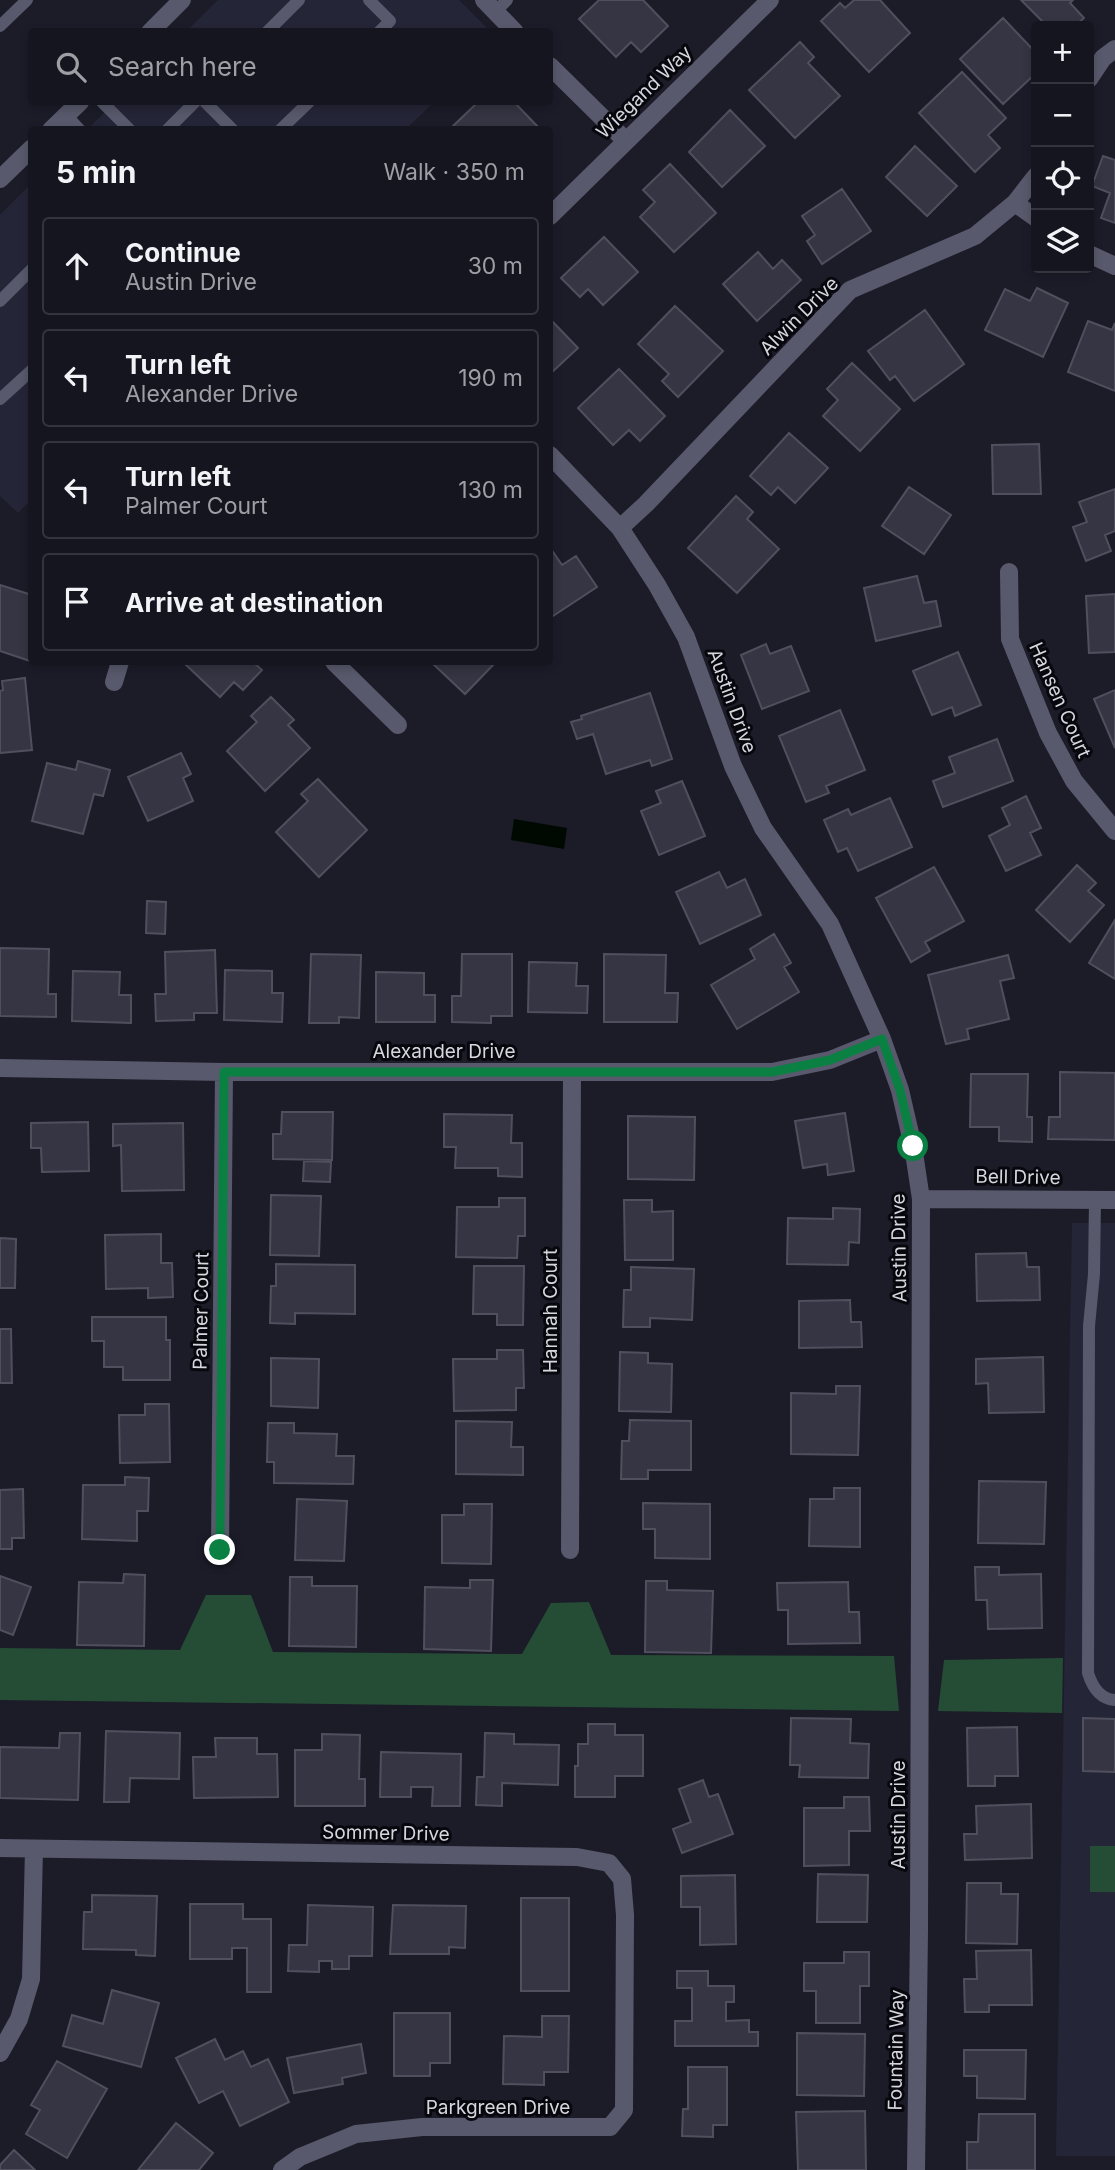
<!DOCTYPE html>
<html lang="en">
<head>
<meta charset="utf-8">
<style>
  body { margin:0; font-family:Inter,sans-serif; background:#22222c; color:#f1f3f6 }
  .controls { position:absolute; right:21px; top:21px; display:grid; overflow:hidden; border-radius:7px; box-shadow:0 4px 10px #0003 }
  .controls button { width:63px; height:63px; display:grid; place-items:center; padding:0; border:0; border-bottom:2px solid #34343d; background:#15151f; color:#f1f3f6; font:35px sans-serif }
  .stop { position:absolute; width:21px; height:21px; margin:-16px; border:5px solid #0b8043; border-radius:50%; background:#fff }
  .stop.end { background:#0b8043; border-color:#fff; box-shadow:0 2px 7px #0008 }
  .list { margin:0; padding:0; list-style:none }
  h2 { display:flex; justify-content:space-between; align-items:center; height:91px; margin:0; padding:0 28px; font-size:30px }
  h2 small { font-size:23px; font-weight:400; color:#9d9fa4 }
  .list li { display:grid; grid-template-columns:46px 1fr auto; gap:21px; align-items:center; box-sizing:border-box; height:98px; margin:0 14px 14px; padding:0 14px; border:2px solid #34343d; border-radius:7px }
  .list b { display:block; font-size:26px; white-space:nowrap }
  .list p { margin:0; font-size:23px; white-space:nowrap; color:#9d9fa4 }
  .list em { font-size:23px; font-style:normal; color:#9d9fa4 }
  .icon { flex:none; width:38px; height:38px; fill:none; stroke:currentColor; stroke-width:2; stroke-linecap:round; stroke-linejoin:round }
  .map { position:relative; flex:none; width:1115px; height:2170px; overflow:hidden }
  .search { position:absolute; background:#15151f; box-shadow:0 4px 10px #0003; left:28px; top:28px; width:525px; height:77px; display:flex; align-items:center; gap:18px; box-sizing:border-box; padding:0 24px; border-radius:7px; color:#9d9fa4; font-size:26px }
  .panel { position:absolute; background:#15151f; box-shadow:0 4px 10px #0003; left:28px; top:126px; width:525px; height:539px; border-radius:7px }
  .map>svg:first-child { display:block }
  .built { fill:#252538 }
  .green { fill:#254d36 }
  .water { fill:#000901 }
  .building { fill:#353543; stroke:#4f4f5e; stroke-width:2 }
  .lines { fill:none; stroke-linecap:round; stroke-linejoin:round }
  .service { stroke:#58596c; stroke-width:12 }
  .minor { stroke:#58596c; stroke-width:18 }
  .tertiary { stroke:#58596c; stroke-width:18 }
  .route { stroke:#0b8043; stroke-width:9 }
  .labels { text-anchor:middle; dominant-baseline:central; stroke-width:6; stroke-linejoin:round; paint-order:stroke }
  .street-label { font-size:19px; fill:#d6d6df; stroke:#07070d }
</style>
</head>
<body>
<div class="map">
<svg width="1115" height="2170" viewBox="0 0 1115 2170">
  <rect width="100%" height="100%" fill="#1c1c29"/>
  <path class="built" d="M218,0H459L490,31L186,32Z
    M115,102H434L406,129L87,130Z
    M31,184L32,499L18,513L0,496V215Z
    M1072,1223H1115V2156H1056Z"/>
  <path class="green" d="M206,1595H251L273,1652L522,1654L551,1603L589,1602L611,1655L894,1656L899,1711L0,1700V1648L180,1650Z
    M1063,1658L1062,1713L938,1711L944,1660Z
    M1090,1846H1115V1892H1090Z"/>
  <path class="water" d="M514,819L567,828L564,849L511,840Z"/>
  <path class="building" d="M599,0H643L668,26L641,52L631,42L616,57L579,19Z
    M854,0H880L910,33L869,72L821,21L840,3L845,8Z
    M1021,0H1073L1070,3L1084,18L1075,26H1047Z
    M1003,18L1036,53V73L1003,104L960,59Z
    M800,42L814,57L808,63L840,96L795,138L749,90Z
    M962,72L1006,118L988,135L1000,148L975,172L919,113Z
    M478,102H514L541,130H455L452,127Z
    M730,110L765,146L722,187L689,152Z
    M915,146L957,186L927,216L886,177Z
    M1103,156L1115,160V223L1101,218L1110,193L1092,186Z
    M670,164L716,213L674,252L640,217L655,202L643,190Z
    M842,189L871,231L822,264L807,241L815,235L802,216Z
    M604,237L638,272L603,305L588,289L580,297L561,278Z
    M758,252L773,269L782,260L801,280L757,321L723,284Z
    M1037,288L1068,303L1043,357L985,330L1005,289L1030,301Z
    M675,306L723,351L678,397L662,381L669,374L638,344Z
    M925,310L964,364L914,401L895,376L890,380L868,351Z
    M550,319L578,348L550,374Z
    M1088,321L1112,330L1115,323V391L1068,372Z
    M852,363L900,409L860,451L823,416L838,400L827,389Z
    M619,369L665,416L640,441L629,430L613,445L578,408Z
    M789,433L828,468L795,503L778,487L771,495L750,476Z
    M1039,444L1041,494H993L992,445Z
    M909,487L951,515L924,554L882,526Z
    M1115,489V531L1105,535L1111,551L1086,561L1073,527L1087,522L1079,502Z
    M736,496L753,512L747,519L779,549L737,593L688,548Z
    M551,549L562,565L576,556L597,587L550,618V550Z
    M917,576L924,603L936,601L941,626L876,641L864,588Z
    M0,585L32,595V662H33L0,651Z
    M1115,594V652L1089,653L1086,596Z
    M766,644L770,654L791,646L809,691L762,709L741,655Z
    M958,652L981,705L955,716L952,707L932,715L913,671Z
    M189,662H253L262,670L243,690L234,682L220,697L186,665Z
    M431,662H496L465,694Z
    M25,678L32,750L0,753V691L3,690L2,681Z
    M1115,690V748L1094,699Z
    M650,693L672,759L652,766L650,760L606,774L593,734L577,739L571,722L582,719L581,716Z
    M271,697L294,720L288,725L310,748L265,791L227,751L257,722L251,716Z
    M840,710L865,770L826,786L829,793L806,802L779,736Z
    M997,739L1013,781L943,807L933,781L955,773L949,757Z
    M181,753L191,774L183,778L193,801L148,821L128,777Z
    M78,761L110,770L103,796L94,794L83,834L32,821L47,763L76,770Z
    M318,779L367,830L319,877L276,832L308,801L301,794Z
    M682,781L705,836L659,855L641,811L661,803L656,791Z
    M1026,796L1041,828L1030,833L1041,855L1006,871L989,836L1010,825L1002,808Z
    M890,798L912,847L858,871L847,848L838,852L824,820L848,809L851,815Z
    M1077,865L1096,883L1088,891L1104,905L1070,942L1036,910Z
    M934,867L964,921L925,942L930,951L911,962L876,898Z
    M719,872L727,888L745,879L761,915L700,944L676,892Z
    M147,901L166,902L165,934L146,933Z
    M1115,920V979L1089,963Z
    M774,934L791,963L784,967L799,992L737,1029L711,985L755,959L750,949Z
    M0,948L49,949L48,994H56V1017L0,1016Z
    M215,950L217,1013H194V1020L156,1021L155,994H166L165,952Z
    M311,954L361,955L359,1018L339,1017V1023H309Z
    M462,954H512V1016H491V1023L452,1022V996H461Z
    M604,954L666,955L665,993H678L677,1022H604Z
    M1008,955L1014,978L1000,981L1009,1019L967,1029L969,1039L946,1044L928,975Z
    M529,962L577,963L576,986H588L587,1013L528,1012Z
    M225,970L272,971V993H283L282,1022L224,1020Z
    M73,971L120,972L119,995H131V1023L72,1021Z
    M376,972L424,973V995H435V1022H376Z
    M1060,1072L1115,1073V1140L1048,1139L1049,1117H1060Z
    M971,1074H1028L1027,1117H1032V1142L999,1141V1127H970Z
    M282,1112H333L332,1160L273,1159V1134H281Z
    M845,1113L854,1171L828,1175L827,1164L803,1168L795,1121Z
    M444,1114L512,1115L511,1143H522V1177L498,1176V1168H455L456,1147H444Z
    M628,1116L695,1117L694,1180L628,1179Z
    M88,1122L89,1171L42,1172L41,1148H31V1123Z
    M183,1123L184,1190L122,1191L121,1145L113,1146V1124Z
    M304,1161L331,1162L330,1182L303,1181Z
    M271,1195L321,1196L319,1256L270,1255Z
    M499,1198H525V1236H518L517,1258L456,1257L457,1207H499Z
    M624,1200H652V1212L673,1211V1260H625Z
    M833,1208L860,1209L859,1243L849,1242L848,1265L787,1264L788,1218L833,1219Z
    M161,1234V1263H172L173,1297L148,1298V1288L106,1289L105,1235Z
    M0,1238L16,1239L15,1288H0Z
    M1026,1253L1027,1267H1039L1040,1300L977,1301L976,1254Z
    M276,1264L355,1265V1314L295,1313V1324L270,1323L271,1286H276Z
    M474,1266H524L523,1325H497V1314H473Z
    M631,1267L694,1269L692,1320L650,1318V1327H623L624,1290H631Z
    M850,1300L851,1322H861L862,1347L799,1348V1301Z
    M92,1317H166V1340H170V1380H123V1367H104V1341H92Z
    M0,1329H11L12,1383H0Z
    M497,1350H523L524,1388H516V1410L454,1411L453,1359H497Z
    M620,1352L648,1353V1363L672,1364L671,1412L619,1411Z
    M1043,1357L1044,1412L989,1413L988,1383L976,1384V1359Z
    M271,1358L319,1359L318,1408L271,1406Z
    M836,1386H860L858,1455L791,1454V1393L836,1394Z
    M145,1404H169L170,1462L120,1463L119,1415H145Z
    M630,1420L691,1421V1470H648V1479H621L622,1441H629Z
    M456,1421L512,1422L511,1447H523V1475L456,1474Z
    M268,1423H294V1433L337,1434L336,1456H354L353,1484L274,1483V1462H267Z
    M125,1477L149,1478L148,1511H137V1541L82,1539L83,1485H125Z
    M979,1481L1046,1482L1044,1544L978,1543Z
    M834,1488H860V1547L809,1546L810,1499H834Z
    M23,1489L24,1538H12V1549H0V1490Z
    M297,1499L347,1501L344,1561L295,1560Z
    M643,1503L710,1504V1559L655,1558V1529H643Z
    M464,1504H492L491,1564L442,1563V1515H464Z
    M975,1567H999V1575L1041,1574L1042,1628L988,1629L987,1600H976Z
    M124,1574L145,1575L144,1646L77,1645L79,1582L123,1583Z
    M0,1576L31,1587L13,1635L0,1630Z
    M290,1577H312V1586H357L356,1647L289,1646Z
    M470,1580H493L491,1651L424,1649L425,1587L470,1588Z
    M646,1581H667V1590L713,1591L711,1653L645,1652Z
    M848,1582L849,1612H859L860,1643L788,1644V1610H778L777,1583Z
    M791,1718L851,1719L850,1743L869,1744L868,1778L799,1777L800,1765H790Z
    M1083,1718L1115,1719V1772L1083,1771Z
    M588,1724H615V1735H643V1776H615V1797H575V1766H578V1744H588Z
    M1017,1727L1018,1776H995V1786H968L967,1728Z
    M106,1731L180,1733L179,1779L130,1778L129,1802H104Z
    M60,1733H80L78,1800L0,1798V1747L59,1748Z
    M485,1733L514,1734V1744L559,1745L558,1785L502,1783V1806L476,1805L477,1777H484Z
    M322,1734L360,1735L359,1779H365V1806H295V1750H322Z
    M215,1738H257V1754H277L278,1797L194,1798L193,1757H216Z
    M381,1752L461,1754L460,1806H432L433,1787H411V1797H380Z
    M703,1780L709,1797L718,1794L733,1834L682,1853L673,1829L691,1822L679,1789Z
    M844,1797H869L870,1831H849V1865L804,1866V1808H844Z
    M1031,1804L1032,1858L965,1860L964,1834H977L976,1806Z
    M818,1874L868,1875L867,1922H817Z
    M735,1875L736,1944L700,1945V1907H681V1876Z
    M967,1883H1001V1894H1018L1017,1944L966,1943Z
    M92,1895L157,1896L155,1956L136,1955V1950L83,1949L84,1912H92Z
    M521,1898H569V1991H521Z
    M190,1904H243V1919H271V1992H247V1948H232V1959H190Z
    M308,1905L373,1907L372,1956H349V1969H332V1961H319V1972L288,1971L289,1945H307Z
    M393,1905L466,1906L465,1948L449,1947V1954H390Z
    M1031,1950L1032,2005H989V2012H965L964,1979H977L976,1951Z
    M844,1952H869V1986H860V2023H816V1991H804V1963H844Z
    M677,1971H708V1986H734V2002H726V2021L749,2020V2032H758V2046H675V2021H692V1988H677Z
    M112,1990L159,2003L141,2067L63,2046L72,2015L103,2024Z
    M394,2013H450V2063H430V2076H394Z
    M542,2016H569L568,2072H544V2085L503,2084L504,2036L542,2037Z
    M797,2033L865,2034L864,2096L797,2095Z
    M215,2039L225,2060L243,2051L251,2067L268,2059L289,2102L240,2126L223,2091L199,2103L176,2058Z
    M361,2044L366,2073L342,2078L343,2084L294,2093L287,2058Z
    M964,2050H1026L1025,2099L977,2098V2076H964Z
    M57,2061L107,2089L67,2158L26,2134L40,2110L31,2105Z
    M688,2067H727V2125H713V2137L682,2136L683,2109H688Z
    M865,2111L866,2170H798L796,2112Z
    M979,2114H1035V2170H967V2142H978Z
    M176,2123L213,2153L199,2170H138Z
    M14,2150L35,2170H0V2165Z"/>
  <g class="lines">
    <path class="service" d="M369,0L390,21L379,32
      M495,12L507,0
      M0,26L27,0
      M267,32L299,0
      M102,102L130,130
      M205,102L233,130
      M66,115L80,130
      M167,130L195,102
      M280,130L309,102
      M0,301L32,269
      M0,399L32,370
      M1095,1200L1094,1274L1089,1326L1088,1673C1092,1686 1099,1699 1115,1700"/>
    <path class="minor" d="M484,0L515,32
      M550,66L625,140
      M1089,79L1103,58L1115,49
      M1015,203L1036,218
      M550,216L770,0
      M1089,254L1115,266
      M550,455L620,528L657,585L686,637L733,766L763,828L830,924L882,1039L900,1090L913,1146L921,1199L919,1931L916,2170
      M620,528L646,504L850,290L975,236L1015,203L1036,176
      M1009,572L1010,639L1048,733L1074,781L1115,831
      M334,662L398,725
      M114,682L120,662
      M0,1068L224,1072H772L830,1060L882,1039
      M921,1199L1115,1200
      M220,1550L224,1072
      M570,1550L572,1072
      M0,1848L577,1857L609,1863L622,1879L625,1915L624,2110L610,2127H422L356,2134L300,2157L282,2170
      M0,2053L19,2019L31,1979L34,1849"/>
    <path class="tertiary" d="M150,32L182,0
      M51,130L80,102
      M0,179L32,148"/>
  </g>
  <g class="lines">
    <path class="route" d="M220,1550L224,1072H772L830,1060L882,1039L900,1090L913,1146"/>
  </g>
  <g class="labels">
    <g class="street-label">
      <text transform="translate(644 92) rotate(-44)">Wiegand Way</text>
      <text transform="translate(799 316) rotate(-45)">Alwin Drive</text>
      <text transform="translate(1060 700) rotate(66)">Hansen Court</text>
      <text transform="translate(732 701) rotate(70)">Austin Drive</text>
      <text x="444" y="1051">Alexander Drive</text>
      <text transform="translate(1018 1177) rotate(1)">Bell Drive</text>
      <text transform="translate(899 1248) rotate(-91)">Austin Drive</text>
      <text transform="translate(201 1311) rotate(-89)">Palmer Court</text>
      <text transform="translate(550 1311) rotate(-90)">Hannah Court</text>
      <text transform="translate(898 1815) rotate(-90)">Austin Drive</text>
      <text transform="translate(386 1833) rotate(1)">Sommer Drive</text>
      <text transform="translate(896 2050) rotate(-89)">Fountain Way</text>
      <text x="498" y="2107">Parkgreen Drive</text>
    </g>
  </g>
</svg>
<div class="controls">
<button>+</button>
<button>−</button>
<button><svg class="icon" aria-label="locate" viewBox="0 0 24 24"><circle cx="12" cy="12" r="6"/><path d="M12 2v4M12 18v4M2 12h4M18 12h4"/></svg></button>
<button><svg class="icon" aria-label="layers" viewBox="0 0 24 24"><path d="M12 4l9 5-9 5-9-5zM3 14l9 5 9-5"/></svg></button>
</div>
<div class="stop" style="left:913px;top:1146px"></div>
<div class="stop end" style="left:220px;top:1550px"></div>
<div class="search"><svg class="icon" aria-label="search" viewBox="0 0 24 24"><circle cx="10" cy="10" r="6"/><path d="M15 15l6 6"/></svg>Search here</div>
<section class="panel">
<h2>5 min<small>Walk · 350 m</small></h2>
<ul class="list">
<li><svg class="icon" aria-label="ahead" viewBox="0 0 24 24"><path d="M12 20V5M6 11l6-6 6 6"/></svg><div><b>Continue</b><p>Austin Drive</p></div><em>30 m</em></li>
<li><svg class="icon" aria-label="left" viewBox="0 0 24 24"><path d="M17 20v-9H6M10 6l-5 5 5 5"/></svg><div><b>Turn left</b><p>Alexander Drive</p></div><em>190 m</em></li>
<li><svg class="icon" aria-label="left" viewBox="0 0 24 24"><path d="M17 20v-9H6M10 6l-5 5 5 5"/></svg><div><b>Turn left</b><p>Palmer Court</p></div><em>130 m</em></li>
<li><svg class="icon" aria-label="arrive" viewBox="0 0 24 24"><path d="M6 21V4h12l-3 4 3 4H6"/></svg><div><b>Arrive at destination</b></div></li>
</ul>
</section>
</div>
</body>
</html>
